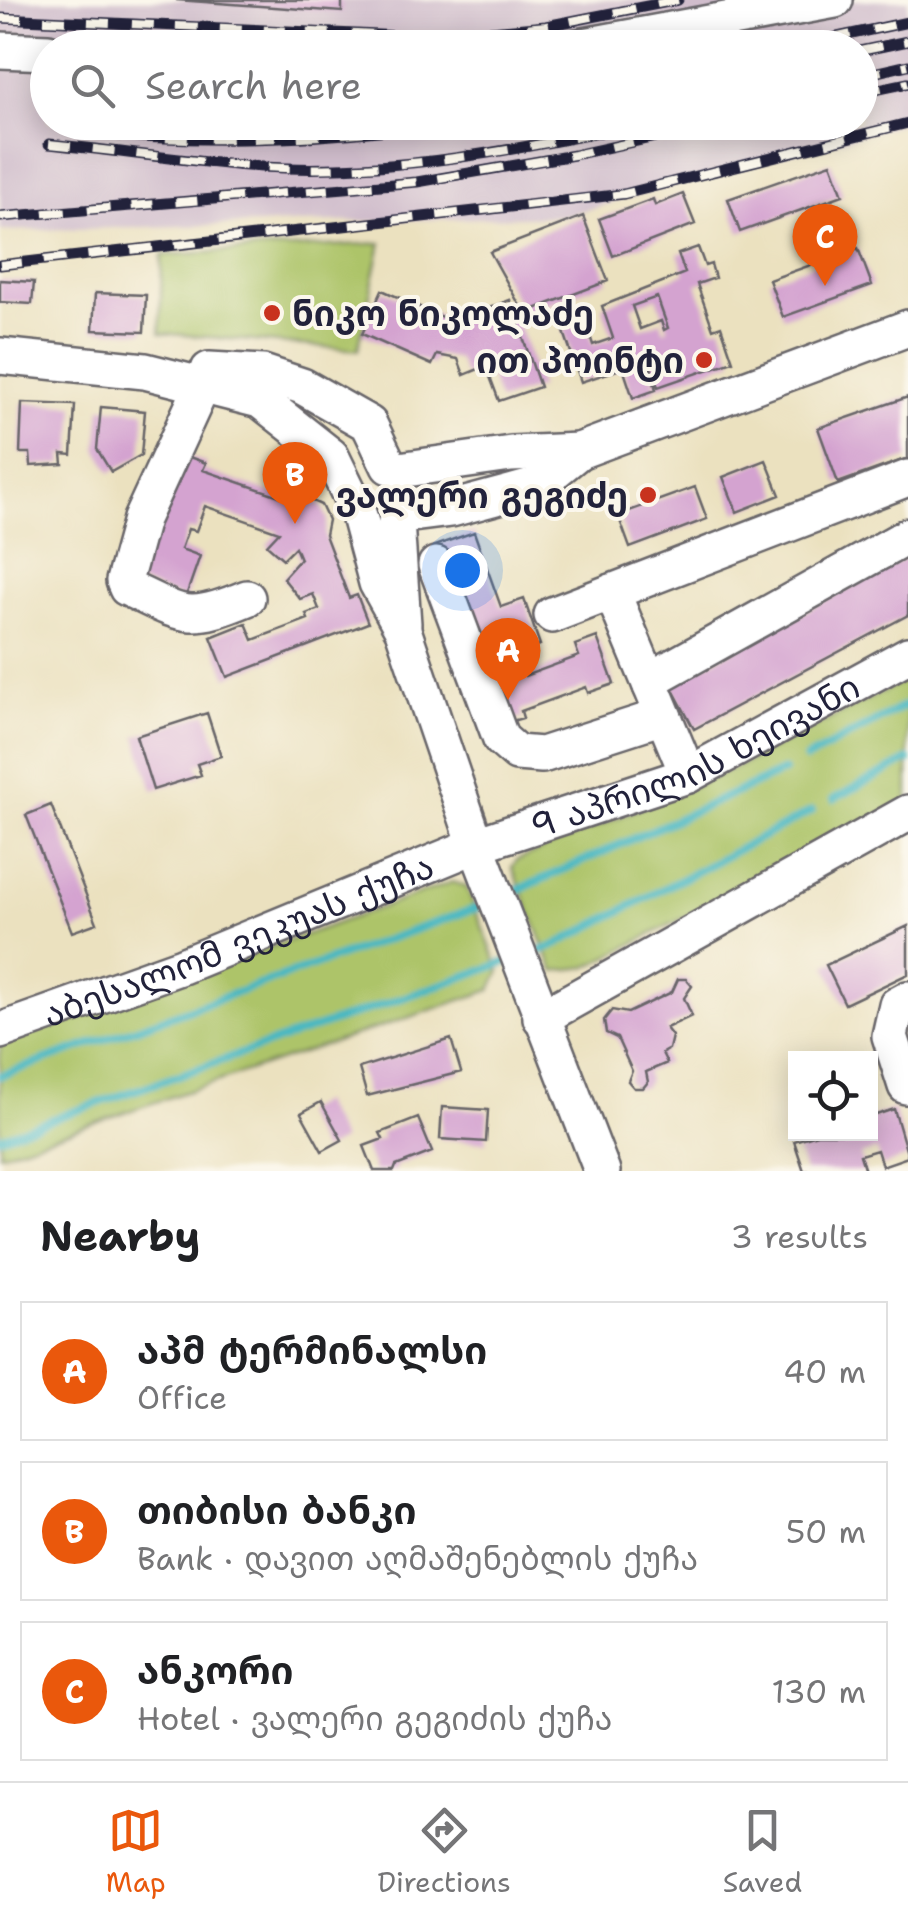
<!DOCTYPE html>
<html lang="en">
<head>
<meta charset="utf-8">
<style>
  body { margin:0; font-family:"Shantell Sans","Noto Sans Georgian",sans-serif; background:#f2f2f2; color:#202124 }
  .controls { position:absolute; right:30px; bottom:30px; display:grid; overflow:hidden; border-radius:0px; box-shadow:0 5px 25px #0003 }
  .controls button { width:90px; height:90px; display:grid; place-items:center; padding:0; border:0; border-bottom:2px solid #e0e0e0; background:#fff; color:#202124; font:50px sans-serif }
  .you { position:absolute; left:462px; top:570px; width:35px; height:35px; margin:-25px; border:8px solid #fff; border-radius:50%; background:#1a73e8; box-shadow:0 0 0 15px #1a73e833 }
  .badge { display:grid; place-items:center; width:65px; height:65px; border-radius:50%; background:#ea580c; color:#fff; font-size:32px; font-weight:700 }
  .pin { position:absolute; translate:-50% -82px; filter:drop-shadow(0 2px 5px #0008) }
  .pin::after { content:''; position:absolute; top:52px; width:35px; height:30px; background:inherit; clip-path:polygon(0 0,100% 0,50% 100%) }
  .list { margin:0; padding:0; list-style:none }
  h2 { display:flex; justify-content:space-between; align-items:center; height:130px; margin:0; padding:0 40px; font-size:42px }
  h2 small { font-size:32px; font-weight:400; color:#757577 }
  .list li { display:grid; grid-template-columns:65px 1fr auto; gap:30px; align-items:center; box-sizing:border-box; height:140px; margin:0 20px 20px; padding:0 20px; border:2px solid #e0e0e0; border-radius:0px }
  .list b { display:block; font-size:38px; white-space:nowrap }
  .list p { margin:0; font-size:32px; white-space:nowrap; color:#757577 }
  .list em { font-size:32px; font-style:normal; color:#757577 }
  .icon { flex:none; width:55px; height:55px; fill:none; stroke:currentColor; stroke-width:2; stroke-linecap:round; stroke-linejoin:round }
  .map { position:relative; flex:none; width:908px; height:1171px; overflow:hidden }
  .search { position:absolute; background:#fff; box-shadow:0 5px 25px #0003; left:30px; right:30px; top:30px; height:110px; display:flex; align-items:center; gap:25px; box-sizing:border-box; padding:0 35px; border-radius:55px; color:#757577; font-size:38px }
  .sheet { height:610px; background:#fff }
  nav { display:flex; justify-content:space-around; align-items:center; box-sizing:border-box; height:140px; border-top:2px solid #e0e0e0; background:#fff; font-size:28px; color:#757577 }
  nav a { display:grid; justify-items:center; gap:5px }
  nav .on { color:#ea580c }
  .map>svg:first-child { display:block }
  .industrial { fill:#d0bdcc; fill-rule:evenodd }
  .green { fill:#adc469; stroke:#687352; stroke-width:2.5 }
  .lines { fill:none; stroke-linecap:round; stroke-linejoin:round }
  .stream { stroke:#49b8c2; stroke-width:8 }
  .building { fill:#d4a3d0; fill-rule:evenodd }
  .minor-casing { stroke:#686569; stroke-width:40 }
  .minor { stroke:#fff; stroke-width:35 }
  .rail-casing { stroke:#22223b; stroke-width:11 }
  .rail { stroke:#fbf7ec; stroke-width:8; stroke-dasharray:22; stroke-linecap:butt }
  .poi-dot { fill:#c8321e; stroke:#fbf7ec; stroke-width:4 }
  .labels { text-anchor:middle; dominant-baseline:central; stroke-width:8; stroke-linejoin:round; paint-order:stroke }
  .poi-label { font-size:35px; font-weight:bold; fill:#22223b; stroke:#fbf7ec; text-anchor:end }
  .street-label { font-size:35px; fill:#22223b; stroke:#fbf7ec }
</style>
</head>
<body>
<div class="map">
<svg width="908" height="1171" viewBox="0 0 908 1171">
  <rect width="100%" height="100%" fill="#fbf7ec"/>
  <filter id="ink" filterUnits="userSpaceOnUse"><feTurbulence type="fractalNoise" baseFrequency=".01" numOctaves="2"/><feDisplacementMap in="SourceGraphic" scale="20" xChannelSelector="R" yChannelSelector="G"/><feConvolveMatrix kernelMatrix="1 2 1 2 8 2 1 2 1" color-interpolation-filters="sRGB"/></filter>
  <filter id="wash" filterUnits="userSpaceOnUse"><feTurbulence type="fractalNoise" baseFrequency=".0048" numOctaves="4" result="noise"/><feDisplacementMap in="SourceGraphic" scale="40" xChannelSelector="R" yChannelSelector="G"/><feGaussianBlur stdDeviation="2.25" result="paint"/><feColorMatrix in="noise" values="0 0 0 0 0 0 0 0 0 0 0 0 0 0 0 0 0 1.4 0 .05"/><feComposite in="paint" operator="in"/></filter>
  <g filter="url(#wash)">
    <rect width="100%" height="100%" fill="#ebe1bf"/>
    <path class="industrial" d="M0,0H908V122L564,216L0,231ZM48,48H860V122H48Z"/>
    <path class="green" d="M381,243L358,350L160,333L162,255Z
      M908,679V802L588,967L554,971L512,867L517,860L731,770Z
      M452,882L466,886L500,971L491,990L0,1154V1044Z"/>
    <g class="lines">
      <path class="stream" d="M806,759L908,704
        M834,799L908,760
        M505,896L784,771
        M527,955L552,947L812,811
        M0,1076L488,904
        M0,1137L509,961"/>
    </g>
    <g id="blocks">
      <path class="building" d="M176,0H342V12Z
        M831,163L843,195L740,232L728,199Z
        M683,194L695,224L613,256L599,219L653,199L655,205Z
        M583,216L608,281L524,313L490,252Z
        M698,247L705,266L711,264L715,278L697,284L713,329L721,326L733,361L658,387L648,359L656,390L633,398L623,368L581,382L563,329L585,321L593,345L613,338L602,306L685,273L678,254ZM657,297L668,328L664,330L661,321L640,329L632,306Z
        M858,248L872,285L783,317L769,280Z
        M0,280L34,282L32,304L0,302Z
        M382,290L453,322L510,300L540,387L499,401L486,366L464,375L458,359L437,355L432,365L362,334Z
        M95,293L146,295L144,332L93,330Z
        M908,397V458L838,483L818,428Z
        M22,403L75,405L72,455L62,454L63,464L31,466L30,453H20Z
        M101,407L145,411L141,455L111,472L97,449Z
        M178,453L206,463L203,470L291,500L306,498L321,505L328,520L325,535L349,598L357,595L368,623L227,677L211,637L246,623L253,640L308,619L306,614L319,609L313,594L300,599L283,578L300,559L295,547L283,559L267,545L279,532L205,506L196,531L188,529L181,549L200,556L185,599L136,582Z
        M766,460L780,495L737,512L723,477Z
        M695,487L707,519L630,548L618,515Z
        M474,532L501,607L524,599L540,645L517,653L525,676L579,656L575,645L597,637L614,684L588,693L586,687L521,711L523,718L512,721L484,685L434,546Z
        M908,557V615L694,729L670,684Z
        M207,713L221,756L197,764L201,775L153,790L136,736Z
        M51,805L97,923L72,932L26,815Z
        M908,926V974L845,1004L826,965Z
        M678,979H686L692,986L684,998L692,1016L666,1028L672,1036L669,1049L662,1053L667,1063L646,1072L648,1082L643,1088H634L628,1081L632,1071L617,1038L606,1033L604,1020L612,1010L628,1013L672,992Z
        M451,1039L461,1072L367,1096L359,1068Z
        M321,1102L342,1140L322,1151L301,1113Z
        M442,1107L488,1110L486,1142L440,1139Z
        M894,1109L908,1157L882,1166L877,1150L860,1155L865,1171H804L794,1141L817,1134H870V1117Z
        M418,1118L432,1152L396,1166L394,1171H374L364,1146L383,1139L380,1133Z"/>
    </g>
  </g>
  <g filter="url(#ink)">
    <use href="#blocks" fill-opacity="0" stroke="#686569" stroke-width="2.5"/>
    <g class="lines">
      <g class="minor-casing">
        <g id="minor">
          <path d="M573,48L835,0"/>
          <path d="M0,50L48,52"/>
          <path d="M0,356L145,371L260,400L331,456L351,497"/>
          <path d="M209,370L263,373L302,386L369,424L389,466"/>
          <path d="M204,382L141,519L124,581L127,588C184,615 187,623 247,598"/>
          <path d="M399,470L511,454L579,451"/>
          <path d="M404,515L451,509L536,486L579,451L908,328"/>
          <path d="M359,516L377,583L403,630L476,845L602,1171"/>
          <path d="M396,522L403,624"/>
          <path d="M436,565L501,739L517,753L542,755L663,716"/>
          <path d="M612,592L651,686"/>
          <path d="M552,615L908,478"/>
          <path d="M688,775L651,686L657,676L908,536"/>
          <path d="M541,1018L908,813"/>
          <path id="s1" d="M0,1031L182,966L476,845L688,775L908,655"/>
          <path d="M906,1086L890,1036L897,1005L908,999"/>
        </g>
      </g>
      <use href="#minor" class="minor"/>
      <g class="rail-casing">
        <path id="rail" d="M0,18L424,37L546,26L678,0
          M786,48L908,22
          M860,51L908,41
          M860,76L908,65
          M860,93L908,83
          M172,122L227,127L315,122
          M78,132C208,145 323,140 452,122
          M49,144C120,151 191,162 262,167C392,175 523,149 650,122
          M0,217L417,182L574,155L724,122
          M0,265L624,194L908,123"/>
      </g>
      <use href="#rail" class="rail"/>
    </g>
  </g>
  <g class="poi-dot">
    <circle cx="272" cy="313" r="10"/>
    <circle cx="704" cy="360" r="10"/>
    <circle cx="648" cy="495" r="10"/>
  </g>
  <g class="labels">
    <g class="poi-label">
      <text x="292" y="313" text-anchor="start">ნიკო ნიკოლაძე</text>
      <text x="684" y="360">ით პოინტი</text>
      <text x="628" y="495">ვალერი გეგიძე</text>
    </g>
    <g class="street-label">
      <text stroke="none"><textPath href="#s1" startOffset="748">9 აპრილის ხეივანი</textPath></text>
      <text stroke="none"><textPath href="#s1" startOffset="255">აბესალომ ვეკუას ქუჩა</textPath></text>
    </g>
  </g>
</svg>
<div class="controls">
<button><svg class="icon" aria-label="locate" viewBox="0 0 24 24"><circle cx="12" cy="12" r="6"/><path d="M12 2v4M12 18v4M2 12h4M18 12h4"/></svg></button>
</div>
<div class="you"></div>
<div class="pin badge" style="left:508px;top:700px">A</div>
<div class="pin badge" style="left:295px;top:524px">B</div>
<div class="pin badge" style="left:825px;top:286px">C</div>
<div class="search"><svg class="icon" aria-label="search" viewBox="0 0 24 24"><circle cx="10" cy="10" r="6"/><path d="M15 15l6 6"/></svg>Search here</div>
</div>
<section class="sheet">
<h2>Nearby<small>3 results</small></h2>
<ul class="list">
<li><span class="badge">A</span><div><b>აპმ ტერმინალსი</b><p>Office</p></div><em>40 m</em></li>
<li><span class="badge">B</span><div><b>თიბისი ბანკი</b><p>Bank · დავით აღმაშენებლის ქუჩა</p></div><em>50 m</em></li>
<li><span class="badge">C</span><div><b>ანკორი</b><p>Hotel · ვალერი გეგიძის ქუჩა</p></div><em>130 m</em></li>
</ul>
</section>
<nav>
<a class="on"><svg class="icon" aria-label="map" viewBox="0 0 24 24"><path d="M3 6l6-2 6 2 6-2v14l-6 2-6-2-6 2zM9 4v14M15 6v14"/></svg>Map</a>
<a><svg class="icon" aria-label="directions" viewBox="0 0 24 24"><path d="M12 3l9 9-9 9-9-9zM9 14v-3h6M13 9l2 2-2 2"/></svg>Directions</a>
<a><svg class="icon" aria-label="saved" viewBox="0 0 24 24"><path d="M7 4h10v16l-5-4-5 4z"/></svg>Saved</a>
</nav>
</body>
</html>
